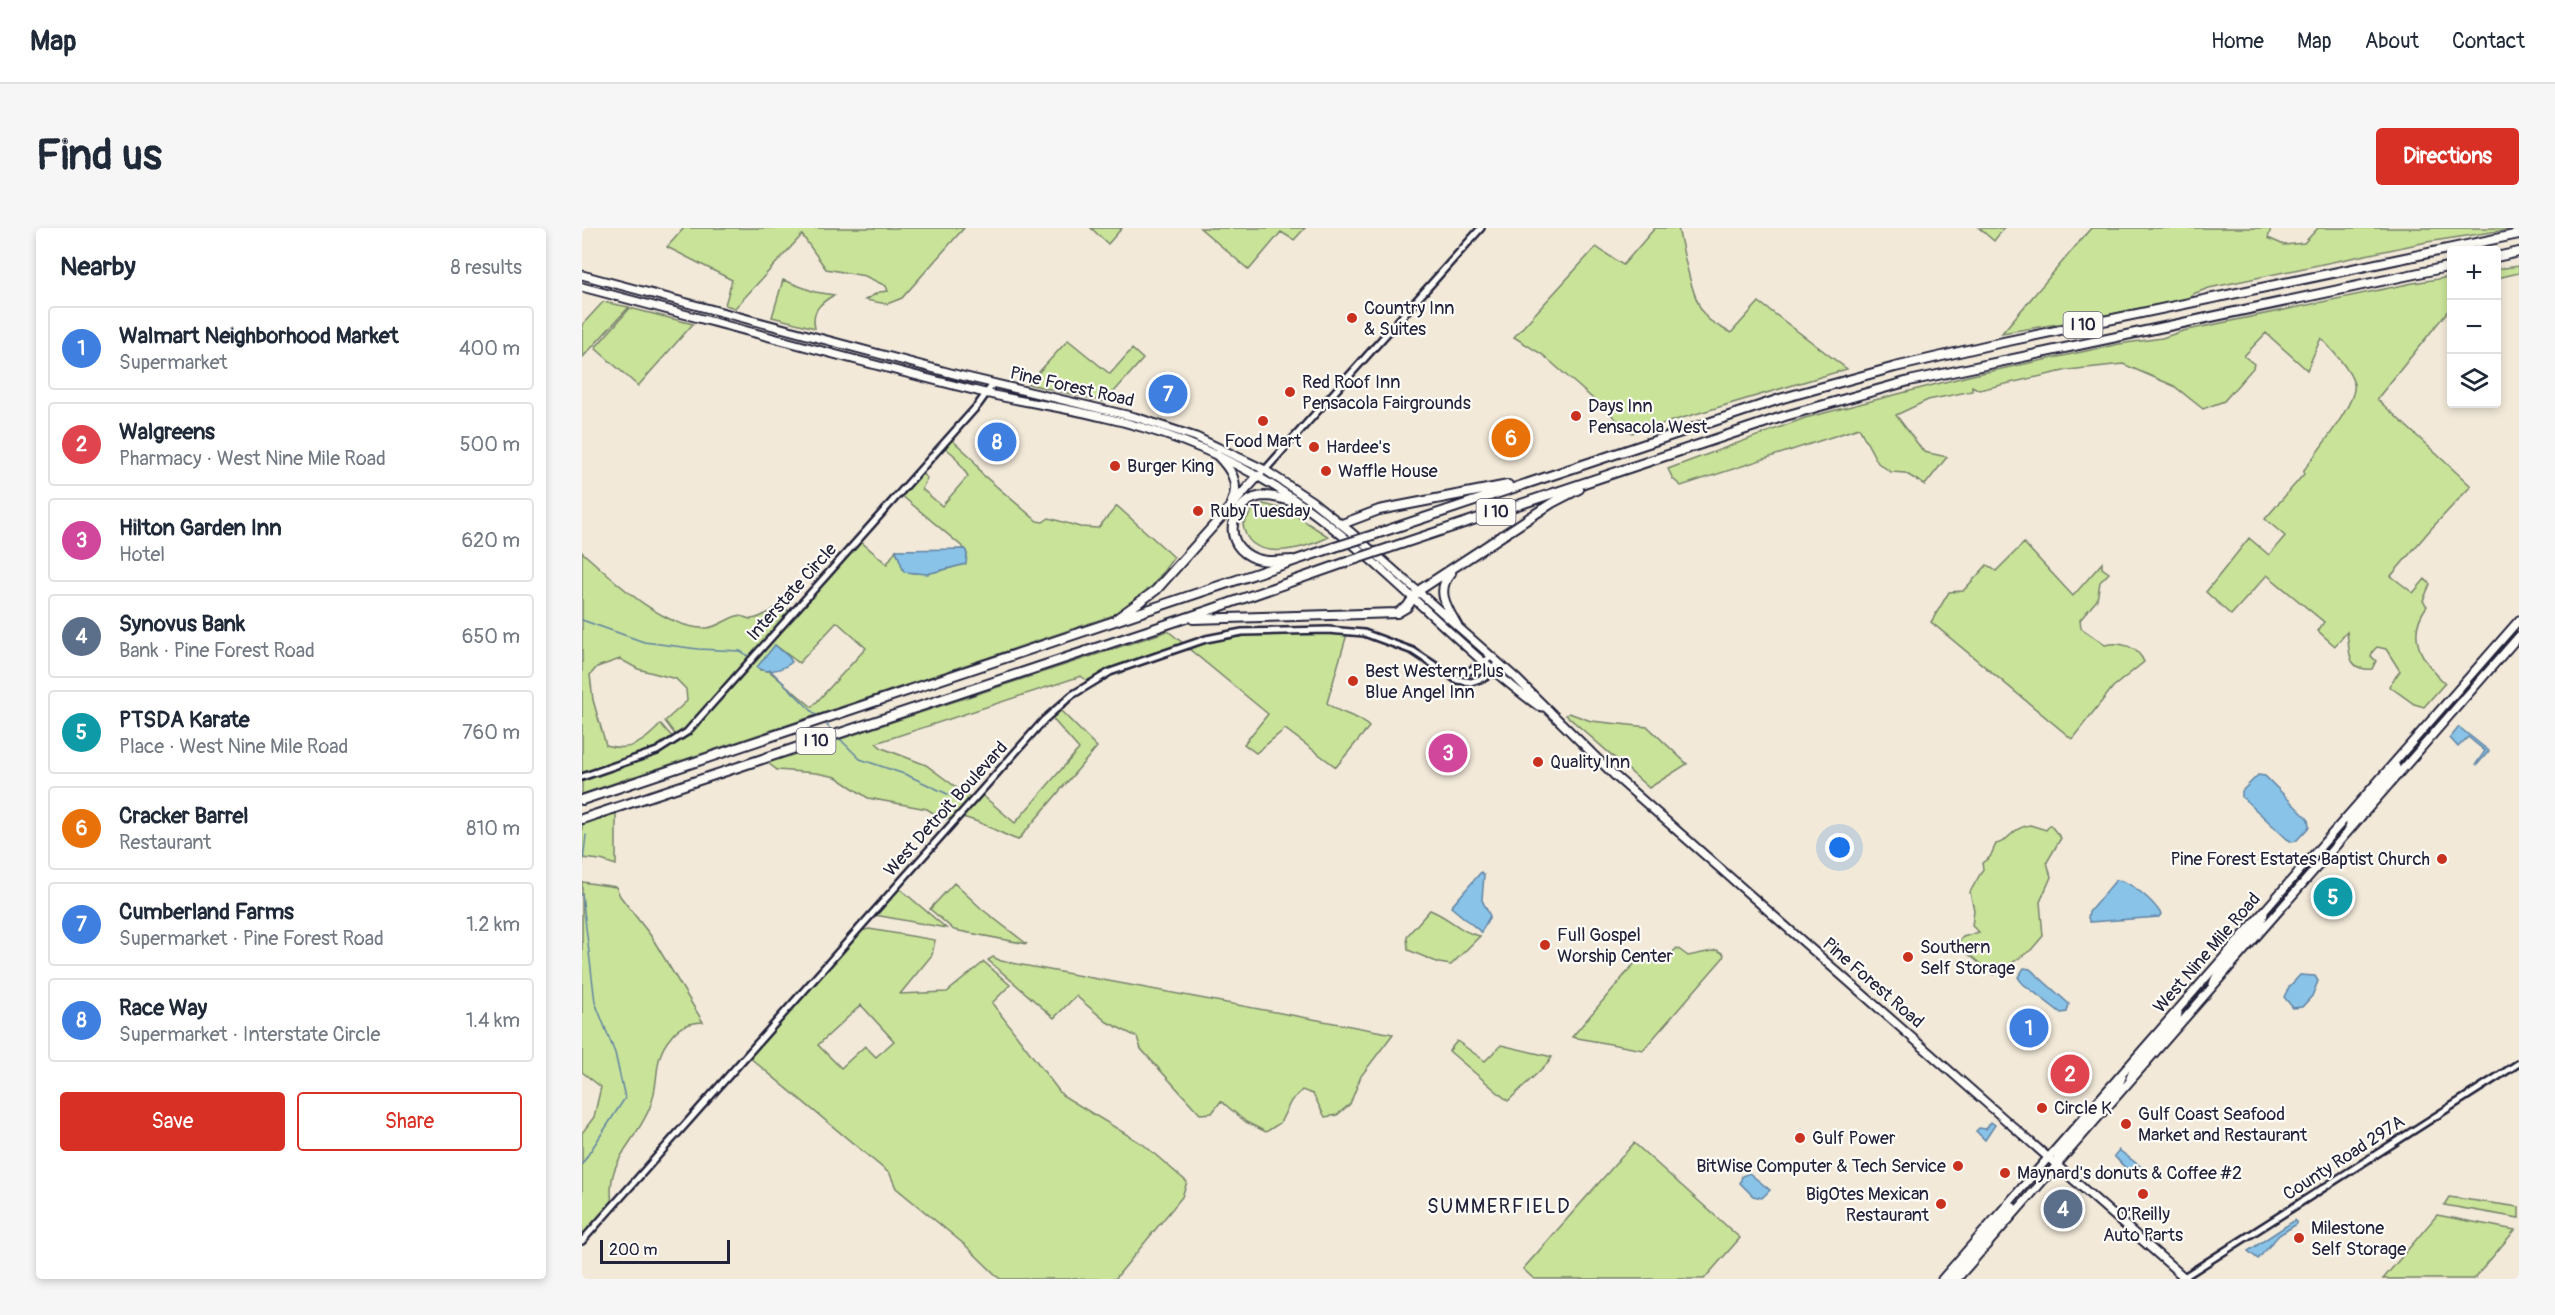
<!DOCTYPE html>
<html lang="en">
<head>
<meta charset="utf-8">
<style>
  body { margin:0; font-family:Pangolin,sans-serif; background:#f6f6f7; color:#1f2937 }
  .controls { position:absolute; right:18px; top:18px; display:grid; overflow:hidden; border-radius:6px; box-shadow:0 3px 9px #0003 }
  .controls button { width:54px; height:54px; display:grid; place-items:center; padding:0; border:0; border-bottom:2px solid #e0e1e3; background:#fff; color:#1f2937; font:30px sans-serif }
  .scale { position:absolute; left:18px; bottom:15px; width:130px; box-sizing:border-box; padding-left:6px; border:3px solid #22223b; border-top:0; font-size:16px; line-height:21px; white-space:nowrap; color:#22223b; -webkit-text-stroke:4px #fdfcf7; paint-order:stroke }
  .you { position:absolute; left:1258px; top:620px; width:21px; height:21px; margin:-15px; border:4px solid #fff; border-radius:50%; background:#1a73e8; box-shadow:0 0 0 9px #1a73e833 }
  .badge { display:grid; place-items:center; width:39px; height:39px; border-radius:50%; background:#d93025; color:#fff; font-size:20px; font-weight:700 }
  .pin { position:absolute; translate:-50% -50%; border:3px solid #fff; box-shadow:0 2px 6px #0006 }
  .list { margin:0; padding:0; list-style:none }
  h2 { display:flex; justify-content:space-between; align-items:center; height:78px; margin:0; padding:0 24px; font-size:26px }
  h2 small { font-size:20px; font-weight:400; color:#747a83 }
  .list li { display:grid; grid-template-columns:39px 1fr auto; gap:18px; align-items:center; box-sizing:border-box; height:84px; margin:0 12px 12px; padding:0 12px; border:2px solid #e0e1e3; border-radius:6px }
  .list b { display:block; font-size:22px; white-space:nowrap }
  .list p { margin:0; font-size:20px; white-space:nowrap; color:#747a83 }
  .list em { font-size:20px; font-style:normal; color:#747a83 }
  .actions { display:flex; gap:12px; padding:18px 24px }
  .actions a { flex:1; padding:14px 0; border:2px solid #d93025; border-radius:6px; text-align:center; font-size:21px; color:#d93025 }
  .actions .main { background:#d93025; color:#fff }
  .icon { flex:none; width:33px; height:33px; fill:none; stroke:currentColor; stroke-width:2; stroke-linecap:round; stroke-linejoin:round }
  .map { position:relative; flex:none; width:1937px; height:1051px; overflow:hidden; border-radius:6px }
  header { display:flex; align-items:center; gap:36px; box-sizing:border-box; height:84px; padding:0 30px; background:#fff; border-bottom:2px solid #e0e1e3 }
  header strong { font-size:28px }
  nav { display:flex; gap:33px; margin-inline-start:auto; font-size:21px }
  .intro { display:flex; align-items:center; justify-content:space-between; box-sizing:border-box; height:144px; padding:0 36px }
  h1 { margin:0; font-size:42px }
  .button { padding:15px 27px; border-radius:6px; background:#d93025; color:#fff; font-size:21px; font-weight:700 }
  main { display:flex; gap:36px; padding:0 36px }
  aside { flex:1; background:#fff; border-radius:6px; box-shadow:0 3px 9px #0003 }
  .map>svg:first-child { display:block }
  .green { fill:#c9e399; stroke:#76826a; stroke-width:1.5; fill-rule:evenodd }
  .water { fill:#89c3e8; stroke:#6083a3; stroke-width:1.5 }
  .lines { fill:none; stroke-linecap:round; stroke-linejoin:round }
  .stream { stroke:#6083a3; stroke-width:1.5 }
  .minor-casing { stroke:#22223b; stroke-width:10 }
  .major-casing { stroke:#22223b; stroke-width:11 }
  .highway-casing { stroke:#22223b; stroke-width:12 }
  .minor { stroke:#fdfcf7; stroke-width:5 }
  .major { stroke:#fdfcf7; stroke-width:7 }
  .highway { stroke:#fdfcf7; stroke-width:8 }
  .highway-bridge-casing { stroke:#22223b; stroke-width:12; stroke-linecap:butt }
  .highway-bridge { stroke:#fdfcf7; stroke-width:8 }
  .poi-dot { fill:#c8321e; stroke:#fdfcf7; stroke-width:2 }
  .labels { text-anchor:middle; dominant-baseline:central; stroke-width:4.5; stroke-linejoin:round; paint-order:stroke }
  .shield { fill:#fdfcf7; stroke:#646373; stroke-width:1.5 }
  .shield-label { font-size:16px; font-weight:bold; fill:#22223b }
  .poi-label { font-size:18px; fill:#22223b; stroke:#fdfcf7; text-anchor:start }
  .street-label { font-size:18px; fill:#22223b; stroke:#fdfcf7 }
  .neighbourhood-label { font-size:20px; letter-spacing:1.5px; fill:#22223b; stroke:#fdfcf7 }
</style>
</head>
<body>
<header>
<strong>Map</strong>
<nav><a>Home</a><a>Map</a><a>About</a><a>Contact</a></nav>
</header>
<div class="intro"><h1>Find us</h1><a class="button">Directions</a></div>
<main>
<aside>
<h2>Nearby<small>8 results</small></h2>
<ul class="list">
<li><span class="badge" style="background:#3f7fe0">1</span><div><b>Walmart Neighborhood Market</b><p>Supermarket</p></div><em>400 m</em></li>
<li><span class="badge" style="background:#e0444e">2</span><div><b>Walgreens</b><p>Pharmacy · West Nine Mile Road</p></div><em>500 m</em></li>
<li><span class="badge" style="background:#d1479c">3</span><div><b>Hilton Garden Inn</b><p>Hotel</p></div><em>620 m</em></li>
<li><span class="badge" style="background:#5c6f8a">4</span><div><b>Synovus Bank</b><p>Bank · Pine Forest Road</p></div><em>650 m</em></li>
<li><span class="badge" style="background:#0f9aa8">5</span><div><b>PTSDA Karate</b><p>Place · West Nine Mile Road</p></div><em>760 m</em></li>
<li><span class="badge" style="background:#e8710a">6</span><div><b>Cracker Barrel</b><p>Restaurant</p></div><em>810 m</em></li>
<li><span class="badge" style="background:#3f7fe0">7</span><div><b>Cumberland Farms</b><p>Supermarket · Pine Forest Road</p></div><em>1.2 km</em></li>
<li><span class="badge" style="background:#3f7fe0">8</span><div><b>Race Way</b><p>Supermarket · Interstate Circle</p></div><em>1.4 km</em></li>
</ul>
<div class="actions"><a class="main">Save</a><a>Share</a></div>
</aside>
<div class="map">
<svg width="1937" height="1051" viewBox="0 0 1937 1051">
  <rect width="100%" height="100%" fill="#f2e9d8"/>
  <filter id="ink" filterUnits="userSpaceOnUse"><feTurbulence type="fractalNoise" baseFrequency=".0167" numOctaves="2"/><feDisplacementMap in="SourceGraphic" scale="12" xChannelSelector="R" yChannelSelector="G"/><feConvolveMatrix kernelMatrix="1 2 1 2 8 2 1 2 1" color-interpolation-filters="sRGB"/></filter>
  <g filter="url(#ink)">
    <path class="green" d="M102,0H382L320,70L305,76L283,72L297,64L306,63L304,58L283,48L244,41L220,7L153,80L143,77L150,52L85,19Z
      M509,0H540L526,16Z
      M618,0H723L712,12L699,4L667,42Z
      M1073,0H1096C1101,21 1110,74 1125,90C1131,96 1142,101 1149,105L1177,74L1265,141L1050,205L961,127L932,109L1014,19L1041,37Z
      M1397,0H1422L1412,13Z
      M1509,0H1689L1686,10L1702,17L1722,15L1736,0H1936L1845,14L1627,60L1611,66L1608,70L1501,92L1420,105Z
      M1937,38V45L1915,50V41Z
      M1869,49V79L1795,171L1889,258L1848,302L1809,348L1831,365L1843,351L1848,356L1841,373L1845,378C1823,408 1840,433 1863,455L1842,479L1832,476L1807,458L1818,443L1804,421L1795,419L1791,423L1789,428L1794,433L1790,441C1764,443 1768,423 1765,404L1753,418L1736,403L1742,394L1685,347L1649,387L1624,364L1667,310L1687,327L1703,308L1683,291L1722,246V242C1733,226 1776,174 1772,156C1768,141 1749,121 1739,110L1725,142L1684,105L1662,128L1672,136L1671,140L1642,173L1621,181L1592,158L1541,136L1486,142L1397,162L1390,158V163L1346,172L1314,187L1342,224L1365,229L1343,257L1323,245L1309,244L1296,235L1277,200L1099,258L1091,251L1086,241L1223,190L1386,148L1537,116L1580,110L1601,103L1831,55Z
      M201,52L233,64L252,67C238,75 229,83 233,100L190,89Z
      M21,74L47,79L0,130V97Z
      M48,80L111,96L56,158L13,120Z
      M486,112L528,146L550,121L561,131L523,174L446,156Z
      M369,211L390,230L400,246L455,293L461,294L467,290L498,299L516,300L535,278L592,329L566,364L538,385L0,566V552L76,526L107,505L278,313L305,336L314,322L322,343C344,349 362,342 383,336L385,326L383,321L319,267L339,245L345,250L340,261L360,278L386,248L372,227L362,219ZM255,394L284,420L230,479L187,443L178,442L193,417L217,435Z
      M681,276C706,280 725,295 747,309C723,321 666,337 661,296L671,281Z
      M1442,315L1491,368L1520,335V340L1527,345L1518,354L1515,372L1498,392L1499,400L1523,417C1539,413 1556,419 1562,434L1531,459L1490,511L1349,394L1367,364L1381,363L1405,337L1414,343Z
      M0,324C29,350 83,403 125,400C136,399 144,391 155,388C159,387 164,390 168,391C177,391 186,385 193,380L210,383L95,509L83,493L105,473L104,461L94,451L56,441L38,431L15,439L8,447L11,472L24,517C48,525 63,513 79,496L92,511L74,521L0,547Z
      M586,403L602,416L535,438L505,453L499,448L294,515L300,520L344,537L390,571L373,590L361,591L345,581L286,570L254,549L234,545L195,542L186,535Z
      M674,406H765L745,475C757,487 776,486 787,499L754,539L703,501L674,525L662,516L686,486L606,420L634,412Z
      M477,481L515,519L436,612C416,605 400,593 380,589L400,567L433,595L497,521L469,489Z
      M987,485L1009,493L1066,499L1105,536L1067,560L984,487Z
      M34,585V637L19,632L0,630V597Z
      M1448,597L1464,602L1468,597L1479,610L1465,634L1469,649L1458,674L1461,708L1449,722L1412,747L1374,716L1381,709L1397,704L1390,698L1392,682L1388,664L1401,641L1400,635L1408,629L1414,616C1427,614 1429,600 1448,597Z
      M0,654L34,659L38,668L69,708L121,794C107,795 98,797 89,809C69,832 79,853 68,879C54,915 23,932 30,975L0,1009V905L12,889L19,859L0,844Z
      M372,655L401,682L445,716L372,702L348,681Z
      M317,660L364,700L293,687Z
      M848,682C867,689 879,705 898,708L869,737L857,735L826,722L825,708Z
      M287,701L353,712L350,727L318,766L365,764L402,734L428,757L410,775L480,867L562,917L605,954L600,969L533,1051H418L383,1017L314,960L308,946L167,829L279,703ZM279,777L312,813L294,829L283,818L259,840L236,817Z
      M1095,720L1106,728L1135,722L1142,726L1141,730L1061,822L990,809L1058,729C1080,740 1078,736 1095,720Z
      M411,729L419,733L811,806L779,848L768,876L755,887L743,889L731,866L720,862L709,873L698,895L684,904L664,894L639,873L630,885L618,886L559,821L555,809L525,794L494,768L472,790L406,732Z
      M875,813L903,833L919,817L970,829L966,835L926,873L867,823Z
      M1052,915L1158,1010L1122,1051H952L941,1041Z
      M1867,969L1937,979V990L1862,977Z
      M1855,987L1933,1002L1892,1051H1801Z"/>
    <path class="water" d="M383,321L385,326L384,336L345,346L322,344L314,322Z
      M193,417L207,429L210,434C202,441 183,447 175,439Z
      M1877,499L1907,523L1895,537L1894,536L1903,523L1886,509L1876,519L1868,510Z
      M1676,547L1683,548L1726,591L1727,599L1714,613L1710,614L1705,611L1660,569V563Z
      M899,644L902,647L900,672L908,688L899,704L869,679Z
      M1534,652C1548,652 1572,674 1579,686L1577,689L1508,694L1506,690L1507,684Z
      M1442,740L1448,741L1487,776L1485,784L1479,785L1440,755L1436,749Z
      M1718,747L1733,748L1736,753L1730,768L1720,779L1711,780L1702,769L1707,759Z
      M1409,894L1413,897L1403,912L1394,903L1397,900L1404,901Z
      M1537,922L1563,942L1559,947C1548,947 1540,936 1532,928Z
      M1167,945L1188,962L1180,970L1171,968L1158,955L1160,948Z
      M1713,992L1715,996L1697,1007L1676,1031L1666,1023Z"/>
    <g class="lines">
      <path class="stream" d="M0,392L62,414L116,421L158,423L169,430
        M188,442L236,489
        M242,494L251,504
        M256,509L278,531L325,547L376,571
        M0,642L4,607
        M0,666L13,774L33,825L43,870L0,936"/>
      <g class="minor-casing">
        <path id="minor" d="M676,248L683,242L899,0
          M866,445C886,450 894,437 910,429
          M0,549L75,523L105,504L396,177L411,156
          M0,1013L462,492L490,467L528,444L624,411L660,404L746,402L782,405L831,423L875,452L889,454L904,449L916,434
          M1602,1049L1937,835"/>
      </g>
      <g class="major-casing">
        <path id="major" d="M0,47L376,147L553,189L614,209L683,242L730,273L770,305L934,450L1032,547L1604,1051
          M0,59C133,94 266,131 399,164C439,174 480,179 520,189C574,201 626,220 675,248C781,308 859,407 956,478L961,479
          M1767,600L1769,592L1812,543L1814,539L1812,535
          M1631,756C1638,734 1683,701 1682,684
          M1548,850L1552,840L1595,790L1596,785
          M1474,936L1476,926L1537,856L1540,849
          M1360,1051L1937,392
          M1367,1051L1431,979
          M1375,1051L1937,408"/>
      </g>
      <g class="highway-casing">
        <path id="highway" d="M1914,29L1937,24
          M635,227C649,241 659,256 649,276
          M760,296L797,282L926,257
          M791,307L1201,170L1313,139L1407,117L1937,6
          M807,320L1203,188L1327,153L1870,38
          M710,332C695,333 681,335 668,328C637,312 651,269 683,268C696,268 708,273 720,277
          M869,345C853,362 865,380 875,397
          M534,391L574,362L676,248
          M611,391L815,385L825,379L836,363L970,275L997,261
          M0,572L753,319
          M0,591L628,382L768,333"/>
      </g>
      <use href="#minor" class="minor"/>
      <use href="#major" class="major"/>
      <use href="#highway" class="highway"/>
      <g class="highway-bridge-casing">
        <path id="highway-bridge" d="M753,319L791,307
          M768,333L807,320"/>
      </g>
      <use href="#highway-bridge" class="highway-bridge"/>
    </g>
  </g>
  <g class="poi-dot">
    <circle cx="770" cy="90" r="6"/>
    <circle cx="708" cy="164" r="6"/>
    <circle cx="994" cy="188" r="6"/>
    <circle cx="681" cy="193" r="6"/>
    <circle cx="732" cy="219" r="6"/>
    <circle cx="533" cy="238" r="6"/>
    <circle cx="744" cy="243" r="6"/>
    <circle cx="616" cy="283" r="6"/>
    <circle cx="771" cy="453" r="6"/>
    <circle cx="956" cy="534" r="6"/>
    <circle cx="1860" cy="631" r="6"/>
    <circle cx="963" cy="717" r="6"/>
    <circle cx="1326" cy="729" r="6"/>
    <circle cx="1460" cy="880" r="6"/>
    <circle cx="1544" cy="896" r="6"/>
    <circle cx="1218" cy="910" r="6"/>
    <circle cx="1376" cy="938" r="6"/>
    <circle cx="1423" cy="945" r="6"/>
    <circle cx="1561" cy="966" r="6"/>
    <circle cx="1359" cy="976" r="6"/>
    <circle cx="1717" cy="1010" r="6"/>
  </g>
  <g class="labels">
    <g class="shield">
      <rect x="1481.5" y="84" width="39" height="26" rx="4.5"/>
      <rect x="894.5" y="271" width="39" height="26" rx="4.5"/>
      <rect x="214.5" y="500" width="39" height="26" rx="4.5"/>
    </g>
    <g class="shield-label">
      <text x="1501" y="97">I 10</text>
      <text x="914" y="284">I 10</text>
      <text x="234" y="513">I 10</text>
    </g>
    <g class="poi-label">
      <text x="782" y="80">Country Inn<tspan x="782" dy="21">&amp; Suites</tspan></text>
      <text x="720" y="154">Red Roof Inn<tspan x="720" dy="21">Pensacola Fairgrounds</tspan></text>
      <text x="1006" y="178">Days Inn<tspan x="1006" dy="21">Pensacola West</tspan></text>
      <text x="681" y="213" text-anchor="middle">Food Mart</text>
      <text x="744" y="219">Hardee's</text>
      <text x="545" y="238">Burger King</text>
      <text x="756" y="243">Waffle House</text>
      <text x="628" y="283">Ruby Tuesday</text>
      <text x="783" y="443">Best Western Plus<tspan x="783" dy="21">Blue Angel Inn</tspan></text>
      <text x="968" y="534">Quality Inn</text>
      <text x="1848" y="631" text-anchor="end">Pine Forest Estates Baptist Church</text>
      <text x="975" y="707">Full Gospel<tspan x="975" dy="21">Worship Center</tspan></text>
      <text x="1338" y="719">Southern<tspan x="1338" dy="21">Self Storage</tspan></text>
      <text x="1472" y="880">Circle K</text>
      <text x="1556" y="886">Gulf Coast Seafood<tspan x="1556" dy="21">Market and Restaurant</tspan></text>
      <text x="1230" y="910">Gulf Power</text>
      <text x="1364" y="938" text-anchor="end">BitWise Computer &amp; Tech Service</text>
      <text x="1435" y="945">Maynard's donuts &amp; Coffee #2</text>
      <text x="1347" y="966" text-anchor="end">BigOtes Mexican<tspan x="1347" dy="21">Restaurant</tspan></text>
      <text x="1561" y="986" text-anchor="middle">O'Reilly<tspan x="1561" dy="21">Auto Parts</tspan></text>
      <text x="1729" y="1000">Milestone<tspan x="1729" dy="21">Self Storage</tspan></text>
    </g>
    <g class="street-label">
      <text transform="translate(490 159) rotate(13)">Pine Forest Road</text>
      <text transform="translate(210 364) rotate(-48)">Interstate Circle</text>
      <text transform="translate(364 581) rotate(-48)">West Detroit Boulevard</text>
      <text transform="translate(1625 725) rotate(-49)">West Nine Mile Road</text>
      <text transform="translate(1291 755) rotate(41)">Pine Forest Road</text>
      <text transform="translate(1762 930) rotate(-33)">County Road 297A</text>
    </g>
    <g class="neighbourhood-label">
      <text x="917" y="978">SUMMERFIELD</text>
    </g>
  </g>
</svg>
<div class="controls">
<button>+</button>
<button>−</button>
<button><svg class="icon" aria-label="layers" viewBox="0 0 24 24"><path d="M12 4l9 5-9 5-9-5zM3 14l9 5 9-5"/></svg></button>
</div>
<div class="scale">200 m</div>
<div class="you"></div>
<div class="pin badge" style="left:1447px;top:800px;background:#3f7fe0">1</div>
<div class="pin badge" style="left:1488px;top:846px;background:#e0444e">2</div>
<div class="pin badge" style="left:866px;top:525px;background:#d1479c">3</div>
<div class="pin badge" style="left:1481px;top:981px;background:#5c6f8a">4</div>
<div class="pin badge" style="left:1751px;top:669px;background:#0f9aa8">5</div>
<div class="pin badge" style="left:929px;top:210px;background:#e8710a">6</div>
<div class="pin badge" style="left:586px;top:166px;background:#3f7fe0">7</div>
<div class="pin badge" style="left:415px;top:214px;background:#3f7fe0">8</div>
</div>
</main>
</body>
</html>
